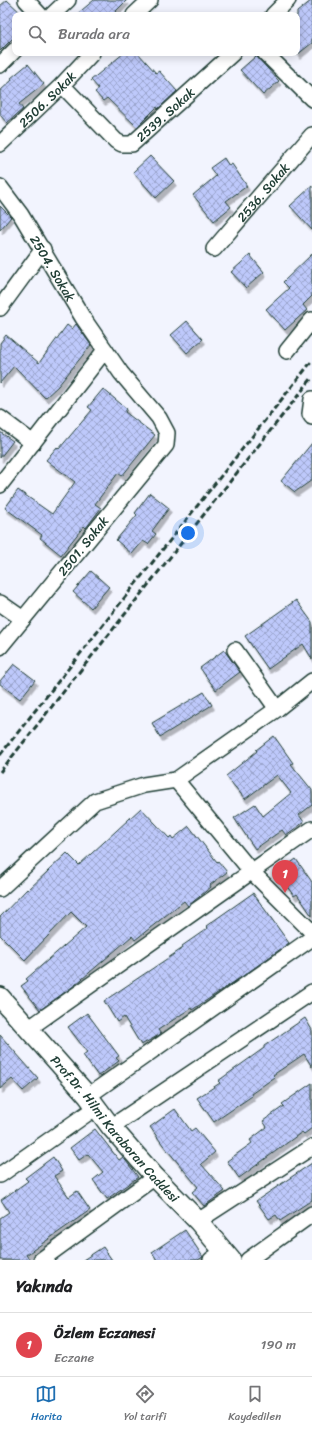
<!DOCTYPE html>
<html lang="tr">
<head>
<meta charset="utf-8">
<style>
  body { margin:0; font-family:Sriracha,sans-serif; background:#f6f6f6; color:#202124 }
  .you { position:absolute; left:188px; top:533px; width:14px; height:14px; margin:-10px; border:3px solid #fff; border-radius:50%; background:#1a73e8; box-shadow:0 0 0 6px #1a73e833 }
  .badge { display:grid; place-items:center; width:26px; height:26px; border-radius:50%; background:#1f6fb2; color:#fff; font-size:13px; font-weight:700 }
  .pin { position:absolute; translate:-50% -33px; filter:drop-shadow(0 1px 2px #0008) }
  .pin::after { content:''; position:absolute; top:21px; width:14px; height:12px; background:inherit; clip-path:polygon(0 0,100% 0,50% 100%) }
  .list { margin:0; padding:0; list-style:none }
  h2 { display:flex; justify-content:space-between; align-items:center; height:52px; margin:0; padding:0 16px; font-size:17px }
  h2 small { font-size:13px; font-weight:400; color:#757577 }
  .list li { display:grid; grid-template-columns:26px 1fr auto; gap:12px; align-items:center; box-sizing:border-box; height:64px; padding:0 16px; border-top:1px solid #e0e0e0 }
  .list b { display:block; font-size:15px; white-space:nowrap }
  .list p { margin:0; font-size:13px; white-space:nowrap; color:#757577 }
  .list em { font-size:13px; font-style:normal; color:#757577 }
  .icon { flex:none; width:22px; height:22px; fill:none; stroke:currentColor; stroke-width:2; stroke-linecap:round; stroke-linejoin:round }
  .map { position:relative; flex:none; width:312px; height:1260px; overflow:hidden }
  .search { position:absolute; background:#fff; box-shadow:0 2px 10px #0003; left:12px; right:12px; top:12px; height:44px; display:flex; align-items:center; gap:10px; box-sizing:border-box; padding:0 14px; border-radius:8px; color:#757577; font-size:15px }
  .sheet { height:116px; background:#fff }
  nav { display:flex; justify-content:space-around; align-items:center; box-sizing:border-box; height:56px; border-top:1px solid #e0e0e0; background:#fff; font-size:11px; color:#757577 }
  nav a { display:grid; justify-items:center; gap:2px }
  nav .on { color:#1f6fb2 }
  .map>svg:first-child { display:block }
  .building { fill:url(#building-cross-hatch); stroke:#1f3d34; filter:url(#shadow) }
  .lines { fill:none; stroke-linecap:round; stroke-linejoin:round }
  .minor-casing { stroke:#1f3d34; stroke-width:18 }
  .tertiary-casing { stroke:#1f3d34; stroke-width:22 }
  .minor { stroke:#fff; stroke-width:15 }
  .tertiary { stroke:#fff; stroke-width:19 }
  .rail { stroke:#1f3d34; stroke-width:3; stroke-dasharray:6 3; stroke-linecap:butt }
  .labels { text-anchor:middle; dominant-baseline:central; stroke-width:3.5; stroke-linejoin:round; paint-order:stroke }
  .street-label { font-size:13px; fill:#1f3d34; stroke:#fff }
</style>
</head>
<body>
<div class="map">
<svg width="312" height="1260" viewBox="0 0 312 1260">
  <defs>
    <pattern id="building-cross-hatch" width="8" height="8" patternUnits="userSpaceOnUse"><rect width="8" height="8" fill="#bec9fb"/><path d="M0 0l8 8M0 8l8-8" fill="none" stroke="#9aa4cc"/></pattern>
    <filter id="shadow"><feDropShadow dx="2.5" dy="4.5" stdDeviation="0" flood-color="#0004"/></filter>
  </defs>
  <rect width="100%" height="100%" fill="#f2f4fe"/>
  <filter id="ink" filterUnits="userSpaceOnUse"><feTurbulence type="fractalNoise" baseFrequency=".025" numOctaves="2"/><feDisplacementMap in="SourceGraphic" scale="8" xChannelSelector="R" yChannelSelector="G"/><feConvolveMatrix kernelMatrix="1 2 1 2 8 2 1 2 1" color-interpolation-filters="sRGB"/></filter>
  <g filter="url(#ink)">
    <path class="building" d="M7,0L23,15H15V36L0,51V6Z
      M94,0H127L112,15H76Z
      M312,0V43L297,55V12Z
      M124,53H138L156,73L159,71L177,91L158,109L157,107L137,127L107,98L103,101L95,92L99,89L91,80Z
      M256,56L279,81L263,95L240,70Z
      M28,64L44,84L19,104L23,109L7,123L0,115V91L12,80L11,78Z
      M150,156L174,181L156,198L133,172Z
      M224,158L229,166L232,164L247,186L226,201L231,207L214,221L193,195L216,176L210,168Z
      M312,186V230L290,206Z
      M0,206L11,217L0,230Z
      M312,254V296L303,305L307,310L285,330L266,309L289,288L283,282Z
      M250,255L264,272L246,288L231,272Z
      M187,321L203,339L187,353L171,335Z
      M76,324L91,345L58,386L45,398L14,366L0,383V343L6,335L39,363L67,325L72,329Z
      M103,389L127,409L125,412L155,435L122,476L118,473L95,504L101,508L86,528L84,526L61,555L40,538L42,535L5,508L18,490L52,514L75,482L46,460L57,447L59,449L92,410L88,407Z
      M0,432L13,441L0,458Z
      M312,443V480L295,492L281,481Z
      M150,493L169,508L152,531L156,534L148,544L143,541L132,554L116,540L137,515L135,513Z
      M91,571L109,587L91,608L73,592Z
      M296,600L312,622V659L303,644L268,669L245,636Z
      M224,650L240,672L216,690L200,668Z
      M14,664L35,680L20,699L0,684V681Z
      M204,692L212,705L160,737L152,723Z
      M274,736L293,763L291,764L312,790V805L299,815L304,822L286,835L282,830L255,849L234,818L255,804L263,816L291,793L277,775L245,799L226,776L257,751L256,750Z
      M141,808L169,838L171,836L173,839L189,826L217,862L218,861L227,872L210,885L211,887L188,906L184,901L135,940L132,936L75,985L40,1010L21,986L28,981L26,979L86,927L71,912L25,960L0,935V917L27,889L28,890L67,853L79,865Z
      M296,859L312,882V916L297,894L294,896L277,873Z
      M253,893L289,943L243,976L192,1010L191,1008L158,1030L161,1034L141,1045L124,1017L117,1022L104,1001L183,948L182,946L208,928L206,926Z
      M87,1013L119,1056L116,1058L119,1061L98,1076L83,1055L87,1052L68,1027Z
      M305,1018L312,1030V1067L304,1054L273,1075L275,1077L251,1094L252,1096L214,1122L197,1098L220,1083L218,1081L264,1048V1046Z
      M0,1035L38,1078L23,1091L12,1079L0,1089Z
      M312,1083V1128L304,1134L302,1132L239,1178L227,1161L252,1143L250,1140L267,1127L263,1121L284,1106L282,1104Z
      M175,1109L191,1131L195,1128L215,1152L201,1164L225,1191L204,1206L192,1192L198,1187L163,1145L150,1127Z
      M95,1129L119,1160L123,1157L138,1177L107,1199L93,1180L103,1172L88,1154L79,1160L70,1148Z
      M53,1157L62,1171L54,1176L69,1197L77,1191L90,1210L26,1255L30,1260H0V1218L9,1212L1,1200L28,1181L25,1178Z
      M312,1163V1200L280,1221L276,1215L269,1219L256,1201Z
      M185,1230L203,1257L198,1260H157L152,1252Z
      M103,1247L112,1260H83Z"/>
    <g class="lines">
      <g class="minor-casing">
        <g id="minor">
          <path d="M26,0L40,15"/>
          <path d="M52,15L68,0"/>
          <path d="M134,15L150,0"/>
          <path d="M273,15L288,0"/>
          <path d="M265,53L312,99"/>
          <path d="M0,65L15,50"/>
          <path id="s1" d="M62,85L116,141L122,144H132L233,53"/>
          <path id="s2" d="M0,144L62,85L92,53"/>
          <path id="s3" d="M0,187L21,215L83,318L121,373L159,418L167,433L166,445L0,647"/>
          <path id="s4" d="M214,249L312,135"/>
          <path d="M0,308L43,249"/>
          <path d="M287,351L312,320"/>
          <path d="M312,399L310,414L312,417"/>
          <path d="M0,418L33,443"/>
          <path d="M0,485L105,350"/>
          <path d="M0,603L23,619"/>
          <path d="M235,650L277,709"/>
          <path d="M176,780L251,871L312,932"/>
          <path d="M0,889L95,801L144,785L176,780L277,709L312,681"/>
          <path d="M28,1029L312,829"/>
          <path d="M88,1096L312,938"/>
          <path d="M111,1127L312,992"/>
          <path d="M0,1175L95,1108"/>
          <path d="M198,1221L312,1147"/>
          <path d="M41,1260L155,1177"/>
          <path d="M211,1260L224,1251"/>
          <path d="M248,1260L312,1214"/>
        </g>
      </g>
      <g class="tertiary-casing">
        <g id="tertiary">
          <path id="s5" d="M0,997L88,1096L111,1127L155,1177L198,1221L231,1260"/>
        </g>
      </g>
      <use href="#minor" class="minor"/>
      <use href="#tertiary" class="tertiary"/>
      <path class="rail" d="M0,755L312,361
        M0,772L312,378"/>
    </g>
  </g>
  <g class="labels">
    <g class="street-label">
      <text stroke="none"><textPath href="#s2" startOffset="65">2506. Sokak</textPath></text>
      <text stroke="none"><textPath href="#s1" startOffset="139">2539. Sokak</textPath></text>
      <text stroke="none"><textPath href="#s4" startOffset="75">2536. Sokak</textPath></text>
      <text stroke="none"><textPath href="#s3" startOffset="97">2504. Sokak</textPath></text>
      <text transform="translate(83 546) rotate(-51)">2501. Sokak</text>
      <text stroke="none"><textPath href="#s5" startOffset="175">Prof.Dr. Hilmi Karaboran Caddesi</textPath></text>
    </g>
  </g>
</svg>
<div class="you"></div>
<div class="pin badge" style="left:285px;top:893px;background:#e0444e">1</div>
<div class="search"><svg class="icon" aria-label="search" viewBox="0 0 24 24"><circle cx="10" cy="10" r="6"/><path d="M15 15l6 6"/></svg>Burada ara</div>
</div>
<section class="sheet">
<h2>Yakında<small></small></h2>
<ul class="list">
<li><span class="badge" style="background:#e0444e">1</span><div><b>Özlem Eczanesi</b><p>Eczane</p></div><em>190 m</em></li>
</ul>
</section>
<nav>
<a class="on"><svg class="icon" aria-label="map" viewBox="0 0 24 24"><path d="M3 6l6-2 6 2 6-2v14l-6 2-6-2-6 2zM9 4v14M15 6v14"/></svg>Harita</a>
<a><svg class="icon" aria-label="directions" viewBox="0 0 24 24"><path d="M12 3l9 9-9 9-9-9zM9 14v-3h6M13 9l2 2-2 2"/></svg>Yol tarifi</a>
<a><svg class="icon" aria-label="saved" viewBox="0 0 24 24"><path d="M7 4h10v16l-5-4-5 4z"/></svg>Kaydedilen</a>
</nav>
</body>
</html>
